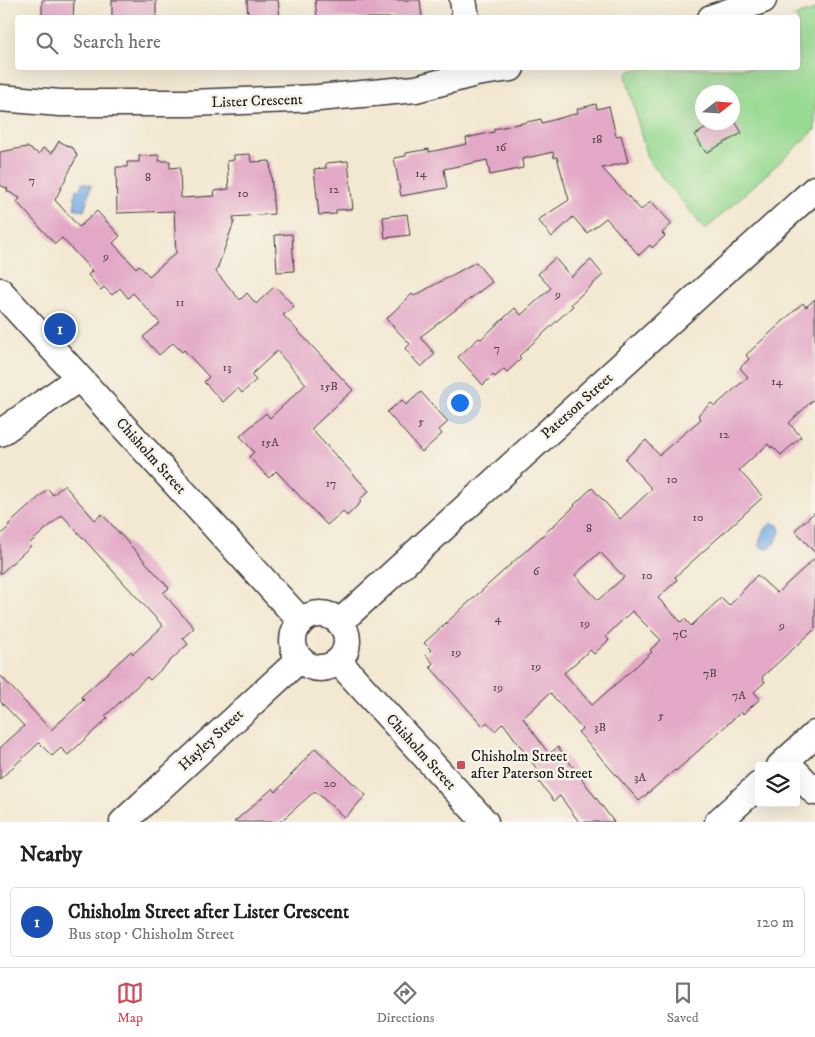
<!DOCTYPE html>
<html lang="en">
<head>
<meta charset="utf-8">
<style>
  body { margin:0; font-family:"IM FELL DW Pica",serif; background:#f6f6f6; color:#202124 }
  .controls { position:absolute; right:15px; bottom:15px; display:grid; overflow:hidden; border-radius:5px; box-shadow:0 5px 20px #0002 }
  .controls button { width:45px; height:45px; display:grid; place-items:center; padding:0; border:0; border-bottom:1px solid #e0e0e0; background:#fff; color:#202124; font:25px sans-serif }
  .compass { position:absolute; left:695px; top:85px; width:45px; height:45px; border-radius:50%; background:#fff; box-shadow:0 5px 20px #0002; rotate:73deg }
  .you { position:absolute; left:459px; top:402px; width:18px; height:18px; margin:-12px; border:4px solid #fff; border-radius:50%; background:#1a73e8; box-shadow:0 0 0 8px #1a73e833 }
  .badge { display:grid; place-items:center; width:32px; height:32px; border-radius:50%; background:#d1495b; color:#fff; font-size:16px; font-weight:700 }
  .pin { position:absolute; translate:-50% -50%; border:2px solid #fff; box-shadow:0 1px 5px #0006 }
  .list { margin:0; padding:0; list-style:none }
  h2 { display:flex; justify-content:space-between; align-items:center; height:65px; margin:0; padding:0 20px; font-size:21px }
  h2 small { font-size:16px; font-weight:400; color:#757577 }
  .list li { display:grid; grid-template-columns:32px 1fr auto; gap:15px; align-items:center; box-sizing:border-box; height:70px; margin:0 10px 10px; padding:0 10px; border:1px solid #e0e0e0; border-radius:5px }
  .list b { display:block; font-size:19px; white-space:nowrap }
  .list p { margin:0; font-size:16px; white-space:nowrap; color:#757577 }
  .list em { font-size:16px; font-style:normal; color:#757577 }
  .icon { flex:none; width:28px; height:28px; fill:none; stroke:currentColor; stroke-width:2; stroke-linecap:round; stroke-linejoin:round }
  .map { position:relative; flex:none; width:815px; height:822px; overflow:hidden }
  .search { position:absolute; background:#fff; box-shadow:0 5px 20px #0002; left:15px; right:15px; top:15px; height:55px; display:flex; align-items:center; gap:12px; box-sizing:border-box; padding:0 18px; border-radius:5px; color:#757577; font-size:19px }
  .sheet { height:145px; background:#fff }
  nav { display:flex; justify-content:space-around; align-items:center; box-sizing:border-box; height:70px; border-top:1px solid #e0e0e0; background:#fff; font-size:14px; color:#757577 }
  nav a { display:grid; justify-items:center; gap:2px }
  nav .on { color:#d1495b }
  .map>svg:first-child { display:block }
  .green { fill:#97da91; stroke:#5a7b56; fill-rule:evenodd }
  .water { fill:#7bafe8; stroke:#4c6682 }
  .building { fill:#e3a8c7; fill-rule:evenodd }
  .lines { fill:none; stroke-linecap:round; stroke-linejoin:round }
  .minor-casing { stroke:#3c3b37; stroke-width:29 }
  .minor { stroke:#fff; stroke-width:26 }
  .poi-dot { fill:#d1495b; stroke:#f7f3e8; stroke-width:2 }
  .labels { text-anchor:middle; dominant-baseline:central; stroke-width:5; stroke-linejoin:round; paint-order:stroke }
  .number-label { font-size:12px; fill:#4e3f47 }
  .street-label { font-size:15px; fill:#1c1c1c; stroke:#f7f3e8 }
  .poi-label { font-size:15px; fill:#1c1c1c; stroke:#f7f3e8; text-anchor:start }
</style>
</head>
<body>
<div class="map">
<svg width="815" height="822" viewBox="0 0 815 822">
  <rect width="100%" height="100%" fill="#f7f3e8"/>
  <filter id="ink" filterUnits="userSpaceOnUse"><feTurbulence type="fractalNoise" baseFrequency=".02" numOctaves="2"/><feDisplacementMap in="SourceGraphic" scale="10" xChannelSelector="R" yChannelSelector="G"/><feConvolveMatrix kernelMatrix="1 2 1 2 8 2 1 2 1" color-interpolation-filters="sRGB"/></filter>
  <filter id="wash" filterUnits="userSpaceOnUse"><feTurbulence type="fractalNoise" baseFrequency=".0096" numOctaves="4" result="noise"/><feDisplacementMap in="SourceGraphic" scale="20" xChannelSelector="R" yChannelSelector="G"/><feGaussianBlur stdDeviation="1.12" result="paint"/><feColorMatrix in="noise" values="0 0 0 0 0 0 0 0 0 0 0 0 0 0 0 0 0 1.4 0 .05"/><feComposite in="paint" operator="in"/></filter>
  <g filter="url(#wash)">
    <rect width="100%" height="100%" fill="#f3e8d2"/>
    <path class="green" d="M815,10V130L705,230L647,158L626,75L630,71L641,68H798V18L792,17ZM702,92H732V122H702Z"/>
    <path class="water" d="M82,183L91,185L84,211L74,208L76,199L74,198L76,189L80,190Z
      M772,523L778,525L780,531C777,540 774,548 764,549L759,545C760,535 764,529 772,523Z"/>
    <g id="blocks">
      <path class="building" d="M42,0H74L73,18H42Z
        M112,0H156V18H112Z
        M247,0H278L280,18H248Z
        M315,0H420L422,18H317Z
        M596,104L597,109L609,106L616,136L621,135L628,162L602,168L641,210L651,201L672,224L662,233L665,236L652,248L650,245L639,255L606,218L587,233L573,217L552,237L538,220L569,200L557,157L554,158L553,152L522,159L523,168L490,175L487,160L444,169L447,188L401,196L394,158L406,156V153L429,149V152L467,144L466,138L494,132V129L541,119L542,123L578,113L577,109Z
        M732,116L742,133L706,153L695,135L711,125L709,122H732Z
        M59,141L74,149L77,156L55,200L79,227L97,211L120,236L113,243L136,268L139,265L149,276L176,253L174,211L117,213L116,167H127V162H139V156L159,155V161H170V168L180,167L181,198L215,196L214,191L229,189L227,161L234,160V155L250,154L251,162L270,161L274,214L233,217L234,222L216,272L240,300L247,293L256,304L275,286L294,306L283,315L353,390L311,429L369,491L359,500L361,502L347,516L343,511L327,525L276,471L269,478L249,457L254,452L240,436L266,413L270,418L306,384L277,351L251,375L256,380L242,393L238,388L223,402L204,382L209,377L184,350L182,352L173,343L159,355L143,337L160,323L133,293L128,298L120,288L112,295L104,287L101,290L88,275L92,271L62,238L55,244L17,202L20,198L7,191L8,189L0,185V152L27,147L39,154L43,148L52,153Z
        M348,161L353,209L336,210V214L319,215L314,169L326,168V163Z
        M407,214L410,235L385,238L383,217Z
        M292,234L294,271L277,272L275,235Z
        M555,258L571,277L591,260L603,275L571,304L573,306L519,356L521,359L507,372L504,369L495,377L493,375L483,385L458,357L479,338L481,339L515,308L521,315L551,288L538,274Z
        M476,262L492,282L420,337L435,354L421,367L405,349L410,344L386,319L412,294L414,296Z
        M815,299V398L789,423L801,437L781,455L772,446L771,448L768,444L739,470L763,497L675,577L677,580L658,598L681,622L685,619L691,626L721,598L729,606L757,575L777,593L815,558V629L762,677L765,682L754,692L760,699L743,714L741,712L676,771L675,770L639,801L578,732L582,729L550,693L523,718L549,754L558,747L614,822H579L560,796L554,801L535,777L540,773L503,723L495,731L487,722L483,726L430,667L433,663L426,655L431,650L424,643L575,506L574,505L592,488L620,519L652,489L625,459L646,440L659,455L701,419L698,415L711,403L715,406L748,377L740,368L749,359L746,355L803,303L806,307ZM600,552L624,577L598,600L575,575ZM632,611L661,640L650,650L652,652L592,705L564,673L590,650L594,654L609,640L606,636Z
        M421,392L448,422L439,430L442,434L422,452L387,412L402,400L406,405Z
        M64,485L95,520L102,514L169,588L163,593L194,628L183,638L188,644L150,680L147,677L105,716L108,718L68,755L61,748L52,756L39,743L0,779V748L24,726L0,701V675L51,730L84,700L81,697L131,651L133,654L163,626L62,515L30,543L32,545L0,574V535L10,526L8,525L48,489L53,495Z
        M815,512V553L795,530Z
        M315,748L366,795L345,818L315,791L280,822H234L273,788L276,792Z"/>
    </g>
  </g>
  <g filter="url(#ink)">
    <use href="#blocks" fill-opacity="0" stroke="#3c3b37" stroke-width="1"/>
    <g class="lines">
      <g class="minor-casing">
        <path id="minor" d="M463,0L466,18
          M711,18L763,0
          M0,98L60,103H190L318,98L416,89L476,73L511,68
          M0,291L301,621
          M0,433L79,378
          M293 641a27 27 0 1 1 54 0a27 27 0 1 1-54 0Z
          M340,622L815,189
          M338,661L485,822
          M780,766L815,734
          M796,772L815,792
          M123,822L300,659
          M718,822L759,785"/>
      </g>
      <use href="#minor" class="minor"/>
    </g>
  </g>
  <rect class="poi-dot" x="456" y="760" width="10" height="10" rx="2.5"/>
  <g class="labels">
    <g class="number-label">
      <text x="597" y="139">18</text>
      <text x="501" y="147">16</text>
      <text x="421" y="173">14</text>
      <text x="148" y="177">8</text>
      <text x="32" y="180">7</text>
      <text x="334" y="189">12</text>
      <text x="243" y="193">10</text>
      <text x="106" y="256">9</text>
      <text x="558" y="294">9</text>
      <text x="180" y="302">11</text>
      <text x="497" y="348">7</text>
      <text x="227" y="367">13</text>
      <text x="777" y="381">14</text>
      <text x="329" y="386">15B</text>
      <text x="421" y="421">5</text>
      <text x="724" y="434">12</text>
      <text x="270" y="442">15A</text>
      <text x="672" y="479">10</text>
      <text x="331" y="483">17</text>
      <text x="698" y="517">10</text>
      <text x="589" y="528">8</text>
      <text x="536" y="571">6</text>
      <text x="647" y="575">10</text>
      <text x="498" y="618">4</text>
      <text x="585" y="623">19</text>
      <text x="782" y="625">9</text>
      <text x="680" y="634">7C</text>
      <text x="456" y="652">19</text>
      <text x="536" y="666">19</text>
      <text x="710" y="673">7B</text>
      <text x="498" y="687">19</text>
      <text x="739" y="695">7A</text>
      <text x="661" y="715">5</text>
      <text x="600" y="727">3B</text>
      <text x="640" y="777">3A</text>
      <text x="330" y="783">20</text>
    </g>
    <g class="street-label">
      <text transform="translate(257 101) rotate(-2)">Lister Crescent</text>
      <text transform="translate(577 406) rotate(-42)">Paterson Street</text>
      <text transform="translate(151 456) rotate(48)">Chisholm Street</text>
      <text transform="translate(211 740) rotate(-43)">Hayley Street</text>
      <text transform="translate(421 752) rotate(48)">Chisholm Street</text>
    </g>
    <g class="poi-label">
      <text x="471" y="756">Chisholm Street<tspan x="471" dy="17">after Paterson Street</tspan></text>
    </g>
  </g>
</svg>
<div class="controls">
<button><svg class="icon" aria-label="layers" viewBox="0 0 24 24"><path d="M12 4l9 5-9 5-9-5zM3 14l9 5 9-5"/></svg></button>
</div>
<svg class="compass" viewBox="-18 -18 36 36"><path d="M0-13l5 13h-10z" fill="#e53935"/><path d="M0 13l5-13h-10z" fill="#757577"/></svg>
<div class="you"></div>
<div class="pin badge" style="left:60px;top:329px;background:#1a4fb4">1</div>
<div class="search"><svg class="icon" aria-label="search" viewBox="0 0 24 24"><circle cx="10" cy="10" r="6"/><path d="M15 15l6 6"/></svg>Search here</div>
</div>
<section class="sheet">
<h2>Nearby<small></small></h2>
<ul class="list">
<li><span class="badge" style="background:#1a4fb4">1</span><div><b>Chisholm Street after Lister Crescent</b><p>Bus stop · Chisholm Street</p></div><em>120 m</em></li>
</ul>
</section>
<nav>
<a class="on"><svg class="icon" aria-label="map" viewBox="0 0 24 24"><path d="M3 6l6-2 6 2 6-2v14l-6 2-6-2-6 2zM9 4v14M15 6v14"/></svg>Map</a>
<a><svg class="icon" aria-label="directions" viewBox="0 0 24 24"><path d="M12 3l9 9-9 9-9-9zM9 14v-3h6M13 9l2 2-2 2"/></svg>Directions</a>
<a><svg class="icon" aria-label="saved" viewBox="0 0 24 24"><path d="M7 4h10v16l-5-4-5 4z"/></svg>Saved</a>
</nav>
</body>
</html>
